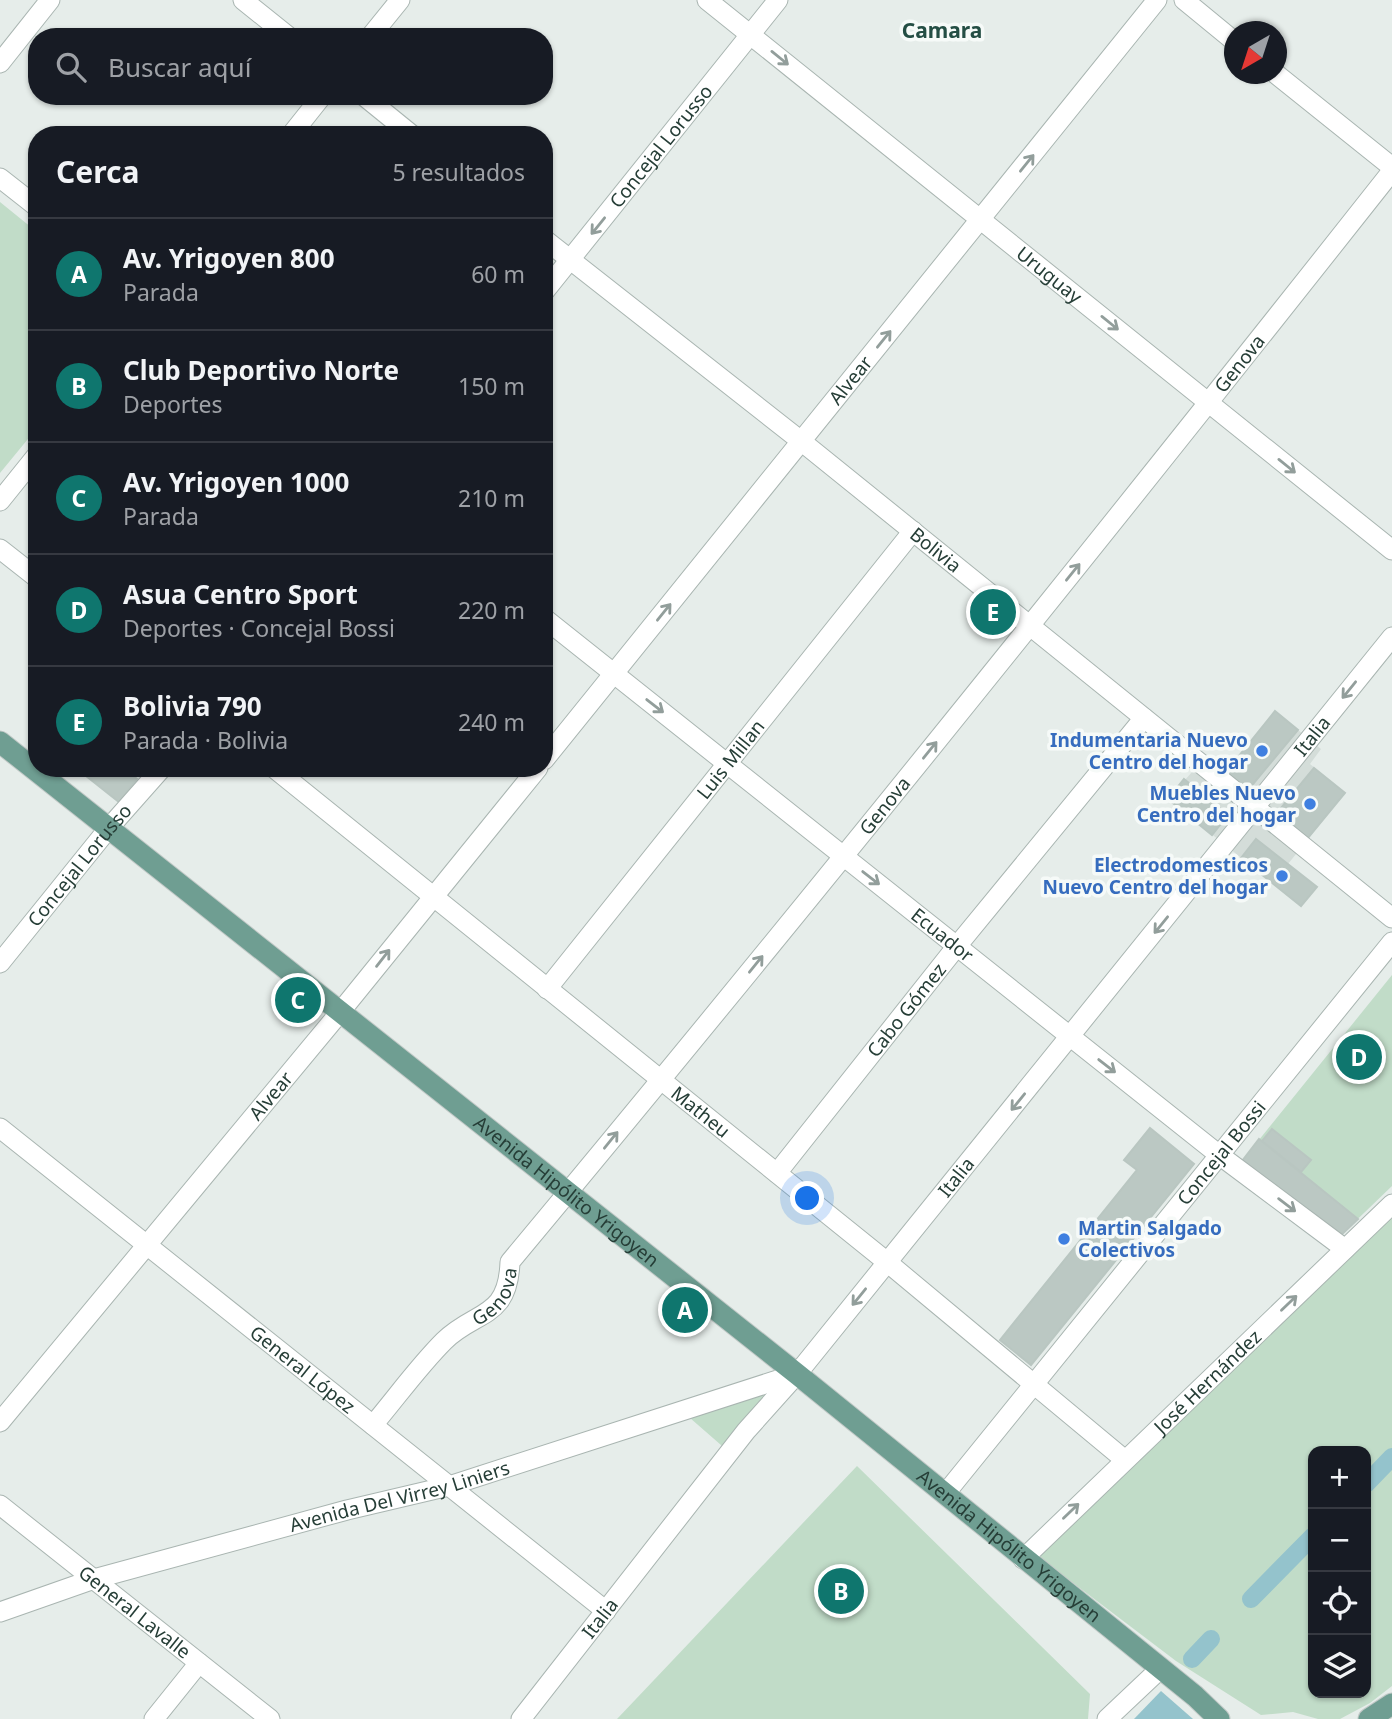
<!DOCTYPE html>
<html lang="es">
<head>
<meta charset="utf-8">
<style>
  body { margin:0; font-family:"Noto Sans",sans-serif; background:#242831; color:#f1f3f6 }
  .controls { position:absolute; right:21px; bottom:21px; display:grid; overflow:hidden; border-radius:14px; box-shadow:0 2px 5px #0004 }
  .controls button { width:63px; height:63px; display:grid; place-items:center; padding:0; border:0; border-bottom:2px solid #363941; background:#171b24; color:#f1f3f6; font:35px sans-serif }
  .compass { position:absolute; left:1224px; top:21px; width:63px; height:63px; border-radius:50%; background:#171b24; box-shadow:0 2px 5px #0004; rotate:219deg }
  .you { position:absolute; left:808px; top:1199px; width:24px; height:24px; margin:-18px; border:5px solid #fff; border-radius:50%; background:#1a73e8; box-shadow:0 0 0 10px #1a73e833 }
  .badge { display:grid; place-items:center; width:46px; height:46px; border-radius:50%; background:#0f766e; color:#fff; font-size:23px; font-weight:700 }
  .pin { position:absolute; translate:-50% -50%; border:4px solid #fff; box-shadow:0 2px 7px #0006 }
  .list { margin:0; padding:0; list-style:none }
  h2 { display:flex; justify-content:space-between; align-items:center; height:91px; margin:0; padding:0 28px; font-size:30px }
  h2 small { font-size:23px; font-weight:400; color:#9ea1a6 }
  .list li { display:grid; grid-template-columns:46px 1fr auto; gap:21px; align-items:center; box-sizing:border-box; height:112px; padding:0 28px; border-top:2px solid #363941 }
  .list b { display:block; font-size:26px; white-space:nowrap }
  .list p { margin:0; font-size:23px; white-space:nowrap; color:#9ea1a6 }
  .list em { font-size:23px; font-style:normal; color:#9ea1a6 }
  .icon { flex:none; width:38px; height:38px; fill:none; stroke:currentColor; stroke-width:2; stroke-linecap:round; stroke-linejoin:round }
  .map { position:relative; flex:none; width:1392px; height:1719px; overflow:hidden }
  .search { position:absolute; background:#171b24; box-shadow:0 2px 5px #0004; left:28px; top:28px; width:525px; height:77px; display:flex; align-items:center; gap:18px; box-sizing:border-box; padding:0 24px; border-radius:28px; color:#9ea1a6; font-size:26px }
  .panel { position:absolute; background:#171b24; box-shadow:0 2px 5px #0004; left:28px; top:126px; width:525px; height:651px; border-radius:28px }
  .map>svg:first-child { display:block }
  .built { fill:#d4ddd9 }
  .green { fill:#c1dcc8; fill-rule:evenodd }
  .water { fill:#94c3cc }
  .lines { fill:none; stroke-linecap:round; stroke-linejoin:round }
  .canal { stroke:#94c3cc; stroke-width:18 }
  .building { fill:#bbc8c3; stroke:#b9c6c1; stroke-width:2 }
  .minor-casing { stroke:#a9b5b1; stroke-width:21 }
  .major-casing { stroke:#c2c9c7; stroke-width:23 }
  .minor { stroke:#fff; stroke-width:19 }
  .major { stroke:#6f9e92; stroke-width:21 }
  .oneway { stroke:#929e9b }
  .shop-dot { fill:#3f7fe0; stroke:#f6faf8; stroke-width:2.5 }
  .labels { text-anchor:middle; dominant-baseline:central; stroke-width:7; stroke-linejoin:round; paint-order:stroke }
  .street-label { font-size:19px; fill:#263e37; stroke:#f6faf8 }
  .shop-label { font-size:19px; font-weight:bold; fill:#366cbe; stroke:#f6faf8; text-anchor:end }
  .neighbourhood-label { font-size:21px; font-weight:bold; fill:#244e44; stroke:#f6faf8 }
</style>
</head>
<body>
<div class="map">
<svg width="1392" height="1719" viewBox="0 0 1392 1719">
  <rect width="100%" height="100%" fill="#e6edea"/>
  <path class="built" d="M1275,711L1321,749L1310,764L1345,793L1288,864L1317,887L1301,906L1168,799L1200,763L1220,779Z"/>
  <path class="green" d="M0,202L37,232V428L0,473Z
    M1392,975V1186L1338,1238L1242,1161Z
    M1392,1216V1686L1370,1703L1340,1719H1318L1293,1712L1261,1715L1176,1661L1039,1557ZM1313,1451H1366V1693H1313Z
    M786,1385L729,1452L682,1411Z
    M857,1466L1090,1694L1088,1719H617Z"/>
  <path class="water" d="M1161,1691L1193,1719H1134Z"/>
  <g class="lines">
    <path class="canal" d="M1366,1484L1392,1457
      M1251,1599L1313,1536
      M1192,1659L1211,1639"/>
  </g>
  <path class="building" d="M1275,711L1298,730L1248,790L1226,772Z
    M76,768H123L137,779L119,802Z
    M1314,768L1345,793L1307,839L1276,814Z
    M1184,779L1228,815L1212,835L1168,799Z
    M1256,839L1317,887L1301,906L1241,858Z
    M1150,1128L1194,1164L1031,1365L1000,1340L1137,1170L1124,1160Z
    M1272,1129L1311,1160L1301,1172L1262,1141Z
    M1259,1139L1358,1219L1338,1238L1242,1161Z"/>
  <g class="lines">
    <g class="minor-casing">
      <g id="minor">
        <path d="M243,0L289,37"/>
        <path id="s1" d="M707,0L1392,550"/>
        <path d="M1184,0L1234,41"/>
        <path d="M370,37L400,0"/>
        <path d="M0,63L50,0"/>
        <path d="M1276,74L1392,167"/>
        <path d="M364,96L412,135"/>
        <path d="M291,135L322,96"/>
        <path d="M0,178L37,207"/>
        <path id="s2" d="M544,239L801,441L1392,918"/>
        <path id="s3" d="M544,292L778,0"/>
        <path d="M0,501L37,455"/>
        <path d="M0,549L37,578"/>
        <path id="s4" d="M544,618L1218,1154L1345,1249"/>
        <path id="s5" d="M544,760L1157,0"/>
        <path id="s6" d="M274,768L887,1262L1125,1460"/>
        <path id="s7" d="M0,963L108,829L162,768"/>
        <path id="s8" d="M547,989L913,531"/>
        <path id="s9" d="M0,1128L606,1611"/>
        <path id="s10" d="M777,1173L957,946L1144,718"/>
        <path id="s11" d="M0,1422L341,1011L538,768"/>
        <path id="s12" d="M373,1425C396,1398 418,1367 444,1341C475,1310 508,1320 510,1262C809,903 1102,538 1392,171"/>
        <path id="s13" d="M945,1494L1392,942"/>
        <path id="s14" d="M0,1505L270,1719"/>
        <path id="s15" d="M1023,1559L1392,1204"/>
        <path id="s16" d="M0,1612L94,1579L347,1510L449,1486L793,1375"/>
        <path d="M154,1719L199,1663"/>
        <path id="s17" d="M521,1719L746,1431L797,1374L1392,637"/>
        <path d="M1107,1719L1161,1668"/>
      </g>
    </g>
    <g class="major-casing">
      <g id="major">
        <path id="s18" d="M0,742L797,1374L1195,1696L1219,1719"/>
        <path d="M1369,1719L1392,1704"/>
      </g>
    </g>
    <use href="#minor" class="minor"/>
    <use href="#major" class="major"/>
  </g>
  <defs><path id="oneway-shaft" d="M-6 0H5M1.5-3L5.5 0L1.5 3" fill="none" stroke-width="1.6" stroke-linecap="round" stroke-linejoin="round" transform="scale(1.75)"/></defs>
  <g class="oneway">
    <use href="#oneway-shaft" transform="translate(780 58) rotate(39)"/>
    <use href="#oneway-shaft" transform="translate(1027 163) rotate(-51)"/>
    <use href="#oneway-shaft" transform="translate(598 226) rotate(129)"/>
    <use href="#oneway-shaft" transform="translate(1110 323) rotate(39)"/>
    <use href="#oneway-shaft" transform="translate(884 339) rotate(-51)"/>
    <use href="#oneway-shaft" transform="translate(1287 466) rotate(39)"/>
    <use href="#oneway-shaft" transform="translate(1073 572) rotate(-51)"/>
    <use href="#oneway-shaft" transform="translate(664 612) rotate(-51)"/>
    <use href="#oneway-shaft" transform="translate(1349 690) rotate(129)"/>
    <use href="#oneway-shaft" transform="translate(655 706) rotate(38)"/>
    <use href="#oneway-shaft" transform="translate(930 750) rotate(-51)"/>
    <use href="#oneway-shaft" transform="translate(871 878) rotate(38)"/>
    <use href="#oneway-shaft" transform="translate(1161 925) rotate(129)"/>
    <use href="#oneway-shaft" transform="translate(383 958) rotate(-52)"/>
    <use href="#oneway-shaft" transform="translate(756 964) rotate(-51)"/>
    <use href="#oneway-shaft" transform="translate(1107 1066) rotate(38)"/>
    <use href="#oneway-shaft" transform="translate(1018 1102) rotate(129)"/>
    <use href="#oneway-shaft" transform="translate(611 1140) rotate(-51)"/>
    <use href="#oneway-shaft" transform="translate(1287 1205) rotate(37)"/>
    <use href="#oneway-shaft" transform="translate(859 1297) rotate(129)"/>
    <use href="#oneway-shaft" transform="translate(1289 1303) rotate(-44)"/>
    <use href="#oneway-shaft" transform="translate(1071 1511) rotate(-44)"/>
  </g>
  <g class="shop-dot">
    <circle cx="1262" cy="751" r="7"/>
    <circle cx="1310" cy="804" r="7"/>
    <circle cx="1282" cy="876" r="7"/>
    <circle cx="1064" cy="1239" r="7"/>
  </g>
  <g class="labels">
    <g class="street-label">
      <text stroke="none"><textPath href="#s3" startOffset="187">Concejal Lorusso</textPath></text>
      <text stroke="none"><textPath href="#s1" startOffset="439">Uruguay</textPath></text>
      <text stroke="none"><textPath href="#s12" startOffset="1377">Genova</textPath></text>
      <text stroke="none"><textPath href="#s5" startOffset="488">Alvear</textPath></text>
      <text stroke="none"><textPath href="#s2" startOffset="500">Bolivia</textPath></text>
      <text stroke="none"><textPath href="#s17" startOffset="1262">Italia</textPath></text>
      <text stroke="none"><textPath href="#s8" startOffset="294">Luis Millan</textPath></text>
      <text stroke="none"><textPath href="#s12" startOffset="810">Genova</textPath></text>
      <text stroke="none"><textPath href="#s7" startOffset="126">Concejal Lorusso</textPath></text>
      <text stroke="none"><textPath href="#s4" startOffset="509">Ecuador</textPath></text>
      <text stroke="none"><textPath href="#s10" startOffset="208">Cabo Gómez</textPath></text>
      <text stroke="none"><textPath href="#s11" startOffset="424">Alvear</textPath></text>
      <text stroke="none"><textPath href="#s6" startOffset="548">Matheu</textPath></text>
      <text stroke="none"><textPath href="#s13" startOffset="439">Concejal Bossi</textPath></text>
      <text stroke="none"><textPath href="#s17" startOffset="695">Italia</textPath></text>
      <text stroke="none"><textPath href="#s18" startOffset="723">Avenida Hipólito Yrigoyen</textPath></text>
      <text stroke="none"><textPath href="#s12" startOffset="180">Genova</textPath></text>
      <text stroke="none"><textPath href="#s9" startOffset="387">General López</textPath></text>
      <text stroke="none"><textPath href="#s15" startOffset="256">José Hernández</textPath></text>
      <text stroke="none"><textPath href="#s16" startOffset="416">Avenida Del Virrey Liniers</textPath></text>
      <text stroke="none"><textPath href="#s18" startOffset="1290">Avenida Hipólito Yrigoyen</textPath></text>
      <text stroke="none"><textPath href="#s14" startOffset="172">General Lavalle</textPath></text>
      <text stroke="none"><textPath href="#s17" startOffset="128">Italia</textPath></text>
    </g>
    <g class="shop-label">
      <text x="1248" y="740">Indumentaria Nuevo<tspan x="1248" dy="22">Centro del hogar</tspan></text>
      <text x="1296" y="793">Muebles Nuevo<tspan x="1296" dy="22">Centro del hogar</tspan></text>
      <text x="1268" y="865">Electrodomesticos<tspan x="1268" dy="22">Nuevo Centro del hogar</tspan></text>
      <text x="1078" y="1228" text-anchor="start">Martin Salgado<tspan x="1078" dy="22">Colectivos</tspan></text>
    </g>
    <g class="neighbourhood-label">
      <text x="942" y="30">Camara</text>
    </g>
  </g>
</svg>
<div class="controls">
<button>+</button>
<button>−</button>
<button><svg class="icon" aria-label="locate" viewBox="0 0 24 24"><circle cx="12" cy="12" r="6"/><path d="M12 2v4M12 18v4M2 12h4M18 12h4"/></svg></button>
<button><svg class="icon" aria-label="layers" viewBox="0 0 24 24"><path d="M12 4l9 5-9 5-9-5zM3 14l9 5 9-5"/></svg></button>
</div>
<svg class="compass" viewBox="-18 -18 36 36"><path d="M0-13l5 13h-10z" fill="#e53935"/><path d="M0 13l5-13h-10z" fill="#9ea1a6"/></svg>
<div class="you"></div>
<div class="pin badge" style="left:685px;top:1310px">A</div>
<div class="pin badge" style="left:841px;top:1591px">B</div>
<div class="pin badge" style="left:298px;top:1000px">C</div>
<div class="pin badge" style="left:1359px;top:1057px">D</div>
<div class="pin badge" style="left:993px;top:612px">E</div>
<div class="search"><svg class="icon" aria-label="search" viewBox="0 0 24 24"><circle cx="10" cy="10" r="6"/><path d="M15 15l6 6"/></svg>Buscar aquí</div>
<section class="panel">
<h2>Cerca<small>5 resultados</small></h2>
<ul class="list">
<li><span class="badge">A</span><div><b>Av. Yrigoyen 800</b><p>Parada</p></div><em>60 m</em></li>
<li><span class="badge">B</span><div><b>Club Deportivo Norte</b><p>Deportes</p></div><em>150 m</em></li>
<li><span class="badge">C</span><div><b>Av. Yrigoyen 1000</b><p>Parada</p></div><em>210 m</em></li>
<li><span class="badge">D</span><div><b>Asua Centro Sport</b><p>Deportes · Concejal Bossi</p></div><em>220 m</em></li>
<li><span class="badge">E</span><div><b>Bolivia 790</b><p>Parada · Bolivia</p></div><em>240 m</em></li>
</ul>
</section>
</div>
</body>
</html>
